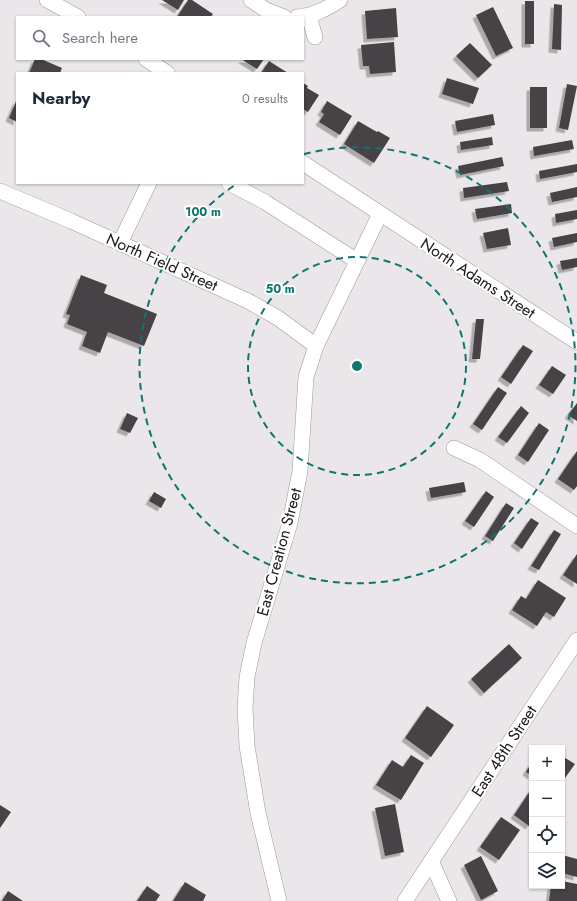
<!DOCTYPE html>
<html lang="en">
<head>
<meta charset="utf-8">
<style>
  body { margin:0; font-family:Jost,sans-serif; background:#f6f6f7; color:#1f2937 }
  .controls { position:absolute; right:12px; bottom:12px; display:grid; overflow:hidden; border-radius:0px; box-shadow:0 1px 3px #0004 }
  .controls button { width:36px; height:36px; display:grid; place-items:center; padding:0; border:0; border-bottom:1px solid #e0e1e3; background:#fff; color:#1f2937; font:20px sans-serif }
  .list { margin:0; padding:0; list-style:none }
  h2 { display:flex; justify-content:space-between; align-items:center; height:52px; margin:0; padding:0 16px; font-size:17px }
  h2 small { font-size:13px; font-weight:400; color:#747a83 }
  .icon { flex:none; width:22px; height:22px; fill:none; stroke:currentColor; stroke-width:2; stroke-linecap:round; stroke-linejoin:round }
  .map { position:relative; flex:none; width:577px; height:901px; overflow:hidden }
  .search { position:absolute; background:#fff; box-shadow:0 1px 3px #0004; left:16px; top:16px; width:288px; height:44px; display:flex; align-items:center; gap:10px; box-sizing:border-box; padding:0 14px; border-radius:0px; color:#747a83; font-size:15px }
  .panel { position:absolute; background:#fff; box-shadow:0 1px 3px #0004; left:16px; top:72px; width:288px; height:112px; border-radius:0px }
  .map>svg:first-child { display:block }
  .building { fill:#464244; filter:url(#shadow) }
  .lines { fill:none; stroke-linecap:round; stroke-linejoin:round }
  .minor-casing { stroke:#9c989a; stroke-width:16 }
  .minor { stroke:#fff; stroke-width:15 }
  .ring { fill:none; stroke:#0f766e; stroke-width:2; stroke-dasharray:7 5 }
  .labels { text-anchor:middle; dominant-baseline:central; stroke-width:4; stroke-linejoin:round; paint-order:stroke }
  .street-label { font-size:16px; fill:#1a191a; stroke:#fff }
  .centre { fill:#0f766e; stroke:#fff; stroke-width:2 }
  .ring-label { font-size:12px; text-anchor:middle; font-weight:bold; fill:#0f766e; stroke:#fff; stroke-width:4; stroke-linejoin:round; paint-order:stroke }
</style>
</head>
<body>
<div class="map">
<svg width="577" height="901" viewBox="0 0 577 901">
  <defs>
    <filter id="shadow"><feDropShadow dx="-3.5" dy="3.5" stdDeviation="0" flood-color="#0004"/></filter>
  </defs>
  <rect width="100%" height="100%" fill="#ebe6e9"/>
  <path class="building" d="M162,0H184L178,10Z
    M188,0H192L213,14L211,17H177Z
    M525,1H534V44H525Z
    M554,4L562,5L561,50L552,49Z
    M493,7L513,48L496,56L476,15Z
    M396,8L398,37L367,39L365,11Z
    M394,42L396,72L370,74L369,66H363L361,45Z
    M470,43L492,65L478,78L456,56Z
    M35,59H41L62,68L60,73H29Z
    M241,59H264L257,69Z
    M269,61L288,73H261Z
    M447,78L479,88L473,104L442,94Z
    M303,83L308,86L307,88L319,95L308,112L303,109Z
    M567,84L577,86L568,130L559,128Z
    M530,87H547V128H530Z
    M17,99V122L9,118Z
    M327,101L352,116L340,135L319,122L324,114L321,112Z
    M493,114L495,125L457,132L455,121Z
    M358,121L377,132L378,131L390,138L374,163L344,144Z
    M492,137L493,145L461,150L460,142Z
    M572,140L574,149L534,156L533,147Z
    M502,157L504,166L460,175L458,166Z
    M577,164V172L540,179L539,171Z
    M507,182L509,191L464,198L463,188Z
    M577,187V197L552,202L550,193Z
    M511,204L512,213L477,219L475,209Z
    M577,210V219L556,223L555,214Z
    M508,228L511,245L487,249L483,233Z
    M577,233V242L554,247L552,238Z
    M577,258V267L562,270L560,261Z
    M81,275L107,285L104,293L157,314L144,346L108,332L100,353L82,346L87,332L67,324L70,315L66,314Z
    M476,319H484L480,359H472Z
    M523,345L533,351L511,384L501,377Z
    M552,366L566,375L553,394L539,385Z
    M498,387L507,393L482,430L473,424Z
    M577,403V421L568,415Z
    M521,406L529,413L507,443L498,437Z
    M127,413L138,418L130,433L120,429Z
    M539,423L549,430L528,462L518,455Z
    M577,451V486L574,490L558,479Z
    M464,482L466,492L431,498L429,488Z
    M486,491L494,497L474,527L465,521Z
    M154,492L166,499L161,508L149,501Z
    M506,503L514,508L493,541L485,536Z
    M531,518L539,523L522,549L514,543Z
    M554,530L561,534L539,570L531,566Z
    M577,554V584L563,575Z
    M538,580L566,598L554,617L546,612L537,626L512,610L521,596L526,599Z
    M509,644L522,658L484,693L471,679Z
    M427,706L454,725L431,757L405,738Z
    M411,755L424,763L401,800L376,785L392,760L403,767Z
    M562,756L575,764L565,778L562,776Z
    M532,762V776L526,772Z
    M532,788V822L529,826L514,815Z
    M395,804L404,852L385,856L375,808Z
    M0,805L11,812L0,828Z
    M501,817L520,830L499,860L480,847Z
    M562,855L577,859V877L562,873Z
    M481,856L498,891L481,900L464,865Z
    M562,881L577,884V901H549L551,886H562Z
    M185,882L206,895L203,901H173Z
    M147,886L160,895L156,901H137Z
    M8,891L23,901H2Z"/>
  <g class="lines">
    <g class="minor-casing">
      <path id="minor" d="M47,0L78,17
        M251,0L266,10L284,17
        M309,16L315,37
        M297,17C313,16 326,9 340,0
        M146,59L167,73
        M303,163L577,342
        M229,183L265,202L357,261
        M0,191L71,221L248,301L278,318L316,346
        M120,243L149,183
        M454,448L480,460L577,526
        M431,861L449,901
        M279,901L258,813L247,746L245,708L247,677L254,643L290,523L300,471L306,377L316,346L380,214
        M405,901L577,640"/>
    </g>
    <use href="#minor" class="minor"/>
  </g>
  <g class="ring">
    <circle cx="357" cy="366" r="109"/>
    <path d="M304 154A218 218 0 1 1 238 183"/>
  </g>
  <g class="labels">
    <g class="street-label">
      <text transform="translate(162 262) rotate(24)">North Field Street</text>
      <text transform="translate(478 278) rotate(33)">North Adams Street</text>
      <text transform="translate(279 552) rotate(-75)">East Creation Street</text>
      <text transform="translate(504 751) rotate(-57)">East 48th Street</text>
    </g>
  </g>
  <circle cx="357" cy="366" r="6" class="centre"/>
  <g class="ring-label">
    <text x="203" y="216">100 m</text>
    <text x="280" y="293">50 m</text>
  </g>
</svg>
<div class="controls">
<button>+</button>
<button>−</button>
<button><svg class="icon" aria-label="locate" viewBox="0 0 24 24"><circle cx="12" cy="12" r="6"/><path d="M12 2v4M12 18v4M2 12h4M18 12h4"/></svg></button>
<button><svg class="icon" aria-label="layers" viewBox="0 0 24 24"><path d="M12 4l9 5-9 5-9-5zM3 14l9 5 9-5"/></svg></button>
</div>
<div class="search"><svg class="icon" aria-label="search" viewBox="0 0 24 24"><circle cx="10" cy="10" r="6"/><path d="M15 15l6 6"/></svg>Search here</div>
<section class="panel">
<h2>Nearby<small>0 results</small></h2>
<ul class="list">
</ul>
</section>
</div>
</body>
</html>
